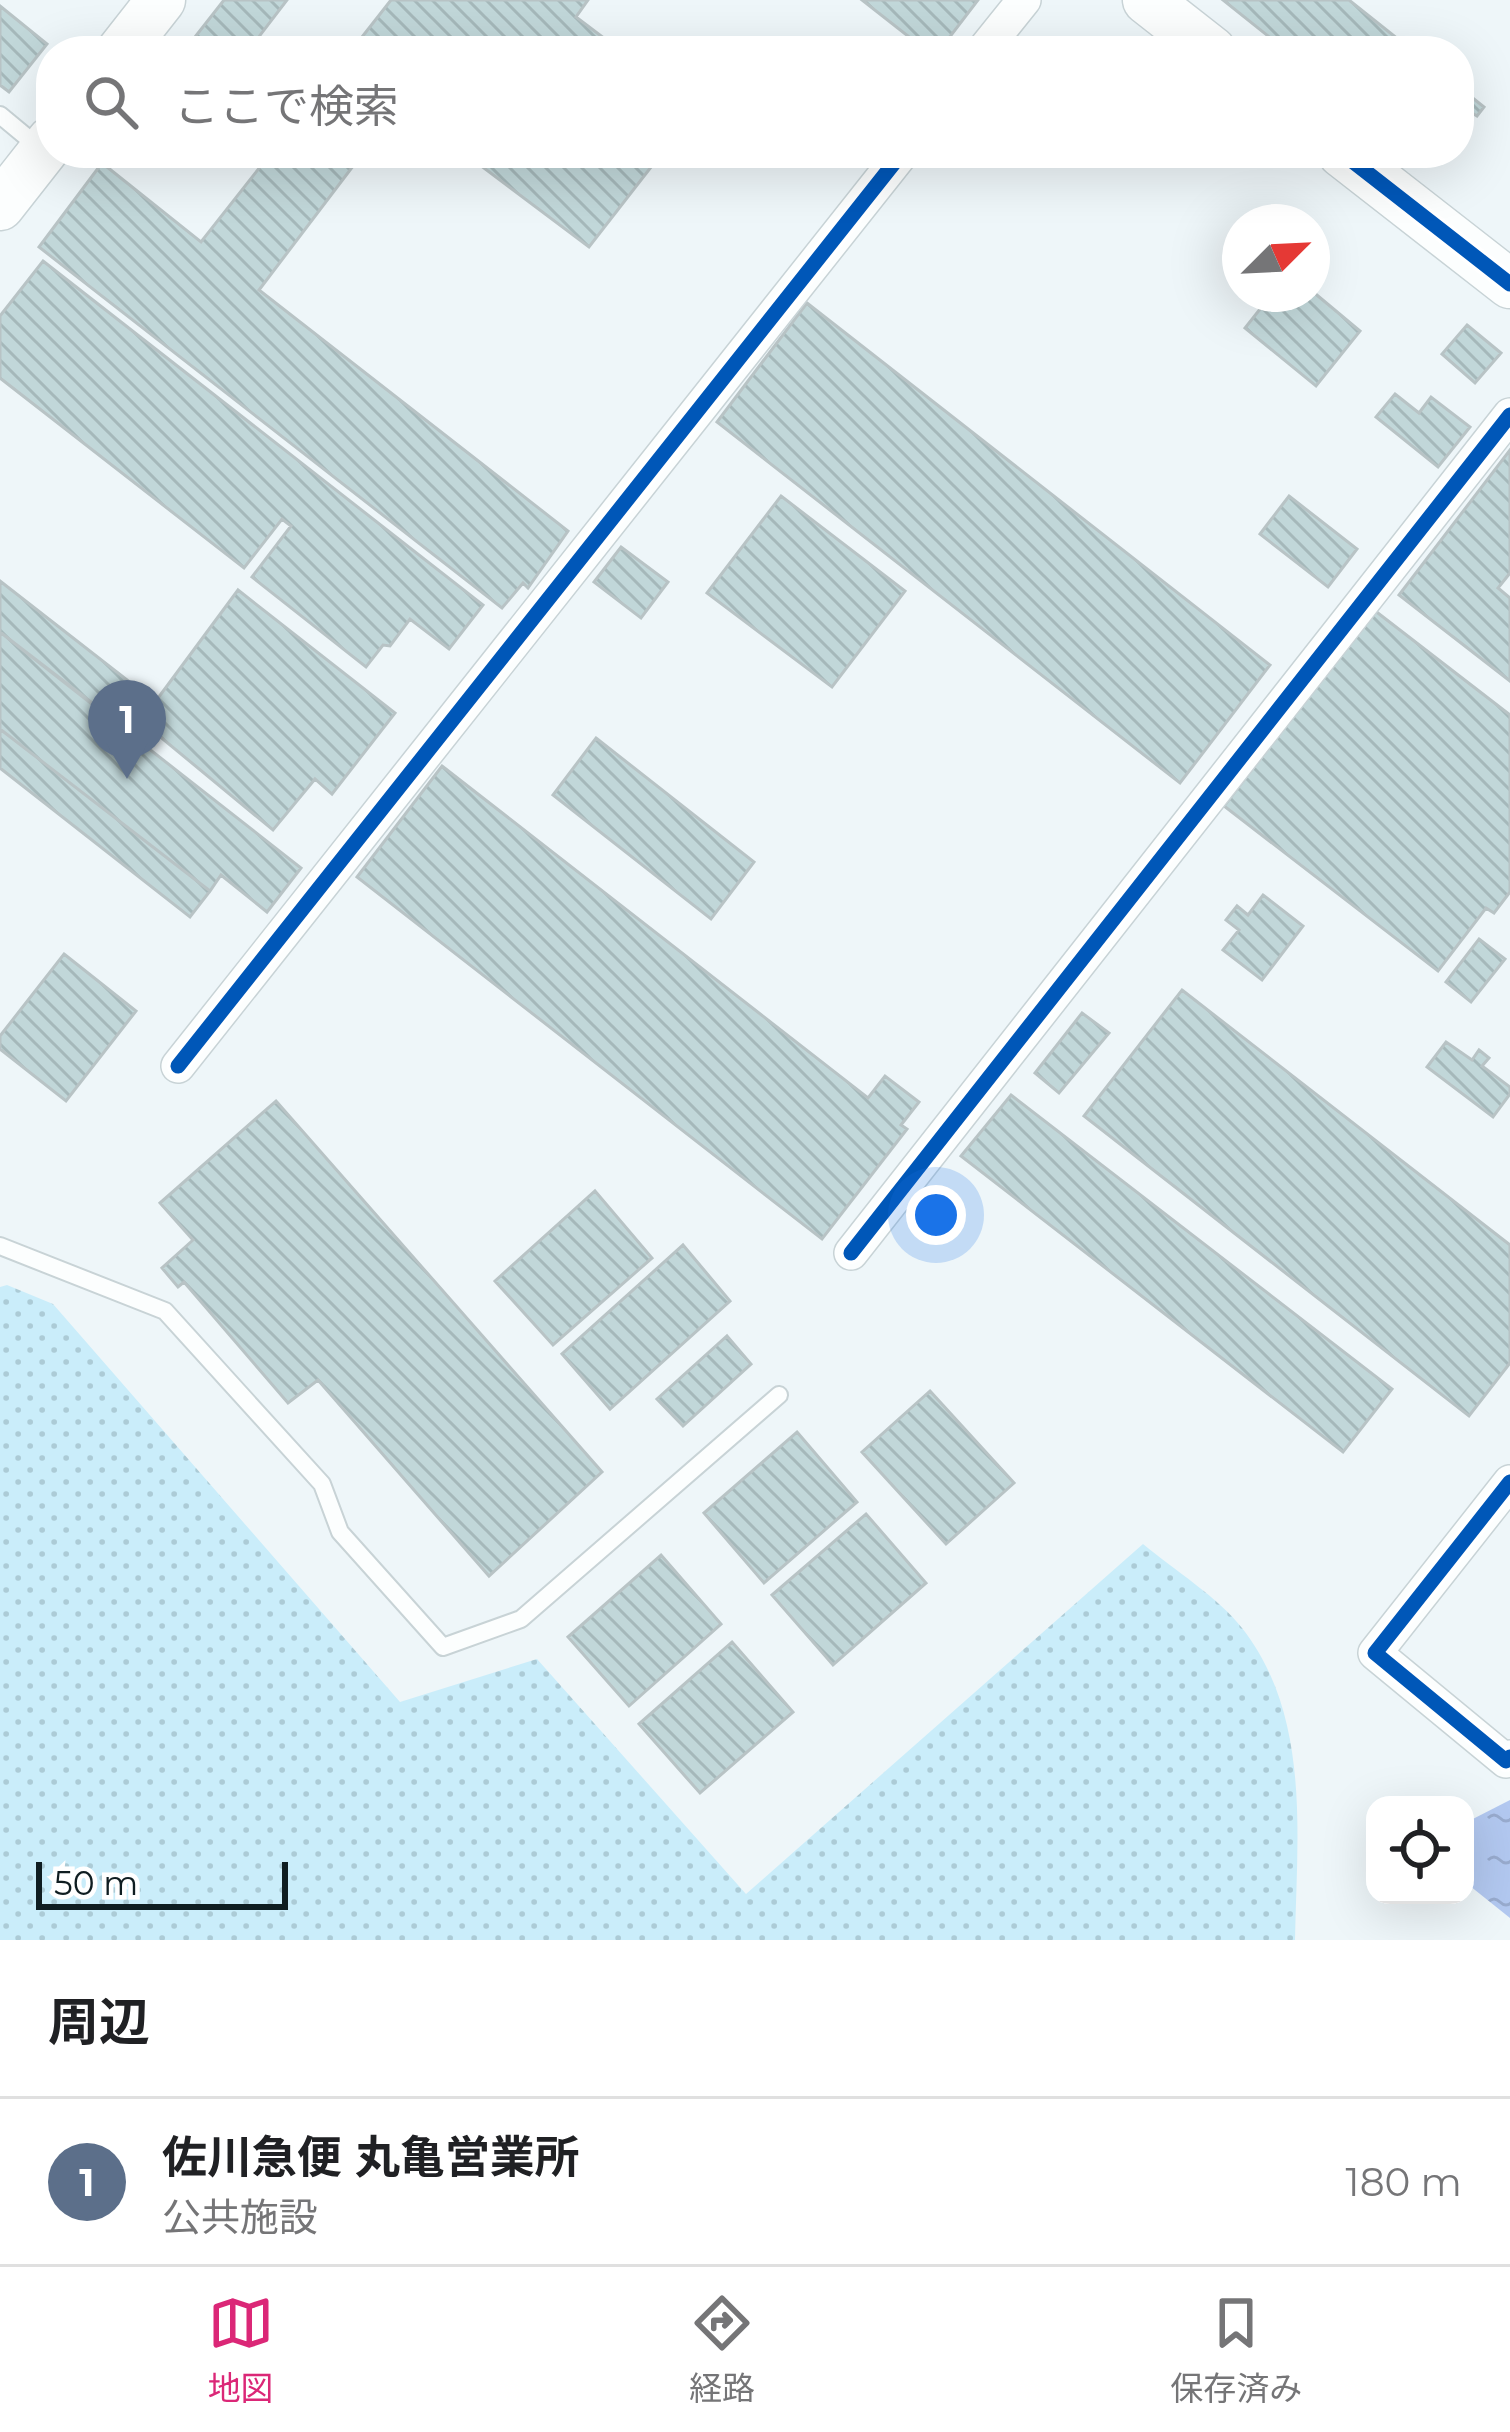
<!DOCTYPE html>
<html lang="ja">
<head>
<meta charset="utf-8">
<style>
  body { margin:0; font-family:Montserrat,"Noto Sans JP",sans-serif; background:#f2f2f2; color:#202124 }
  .controls { position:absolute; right:36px; bottom:36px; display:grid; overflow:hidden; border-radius:24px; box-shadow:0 12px 48px #0002 }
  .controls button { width:108px; height:108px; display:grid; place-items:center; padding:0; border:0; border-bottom:3px solid #e0e0e0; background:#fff; color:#202124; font:60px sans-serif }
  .compass { position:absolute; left:1222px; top:204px; width:108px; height:108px; border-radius:50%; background:#fff; box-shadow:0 12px 48px #0002; rotate:66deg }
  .scale { position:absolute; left:36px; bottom:30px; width:252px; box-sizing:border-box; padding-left:12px; border:6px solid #0f1d21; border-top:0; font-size:33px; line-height:42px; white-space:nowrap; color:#0f1d21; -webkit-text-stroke:9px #fff; paint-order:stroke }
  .you { position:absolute; left:936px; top:1215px; width:42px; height:42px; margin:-30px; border:9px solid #fff; border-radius:50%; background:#1a73e8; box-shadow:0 0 0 18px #1a73e833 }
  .badge { display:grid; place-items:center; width:78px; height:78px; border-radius:50%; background:#db2777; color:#fff; font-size:39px; font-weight:700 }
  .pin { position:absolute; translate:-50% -99px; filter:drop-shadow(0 3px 6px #0008) }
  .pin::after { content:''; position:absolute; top:63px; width:42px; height:36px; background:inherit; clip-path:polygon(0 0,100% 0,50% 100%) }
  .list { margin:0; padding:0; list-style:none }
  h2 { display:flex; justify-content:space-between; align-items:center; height:156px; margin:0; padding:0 48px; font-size:51px }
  h2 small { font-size:39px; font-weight:400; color:#757577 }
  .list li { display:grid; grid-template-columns:78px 1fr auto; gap:36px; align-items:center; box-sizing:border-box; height:168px; padding:0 48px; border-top:3px solid #e0e0e0 }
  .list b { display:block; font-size:45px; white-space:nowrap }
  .list p { margin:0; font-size:39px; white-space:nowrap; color:#757577 }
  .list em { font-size:39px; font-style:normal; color:#757577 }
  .icon { flex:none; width:66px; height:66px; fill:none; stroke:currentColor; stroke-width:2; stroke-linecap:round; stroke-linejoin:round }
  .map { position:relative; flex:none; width:1510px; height:1940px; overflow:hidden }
  .search { position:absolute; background:#fff; box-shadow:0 12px 48px #0002; left:36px; right:36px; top:36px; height:132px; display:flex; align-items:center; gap:30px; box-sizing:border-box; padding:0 42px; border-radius:48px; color:#757577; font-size:45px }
  .sheet { height:324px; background:#fff }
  nav { display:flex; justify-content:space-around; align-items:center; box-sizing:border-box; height:168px; border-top:3px solid #e0e0e0; background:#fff; font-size:33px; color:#757577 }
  nav a { display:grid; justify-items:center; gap:6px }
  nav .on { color:#db2777 }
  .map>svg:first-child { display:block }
  .grass { fill:url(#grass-dots) }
  .water { fill:url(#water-ripples) }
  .building { fill:url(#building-back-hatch); stroke:#b8c3c5; stroke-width:3 }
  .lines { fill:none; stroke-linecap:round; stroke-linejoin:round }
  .lane-casing { stroke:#c8d3d6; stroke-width:20 }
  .street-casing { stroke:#c8d3d6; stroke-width:36 }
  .secondary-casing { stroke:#c8d3d6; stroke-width:51 }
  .lane { stroke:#fcfefe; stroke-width:16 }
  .street { stroke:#fcfefe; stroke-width:33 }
  .secondary { stroke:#fcfefe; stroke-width:48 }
  .cycleway-casing { stroke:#fff; stroke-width:22 }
  .cycleway { stroke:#0057b8; stroke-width:15 }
</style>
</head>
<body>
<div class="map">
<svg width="1510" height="1940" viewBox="0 0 1510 1940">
  <defs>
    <pattern id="grass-dots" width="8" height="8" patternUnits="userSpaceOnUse" patternTransform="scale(3)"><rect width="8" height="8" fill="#caedfa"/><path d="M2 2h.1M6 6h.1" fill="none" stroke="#accbd6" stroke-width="1.8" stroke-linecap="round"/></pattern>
    <pattern id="water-ripples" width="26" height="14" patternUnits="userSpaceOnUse" patternTransform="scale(3)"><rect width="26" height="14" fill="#b2c8f0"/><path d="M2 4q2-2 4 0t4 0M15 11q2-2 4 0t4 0" fill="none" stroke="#98abce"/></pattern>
    <pattern id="building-back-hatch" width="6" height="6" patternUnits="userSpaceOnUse" patternTransform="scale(3)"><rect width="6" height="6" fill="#c1d7d9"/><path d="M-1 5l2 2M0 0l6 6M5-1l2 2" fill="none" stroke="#a5b8ba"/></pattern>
  </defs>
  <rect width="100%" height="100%" fill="#eef6f9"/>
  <path class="grass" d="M7,1285L53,1304L400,1702L537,1659L746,1894L1143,1544C1173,1569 1219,1598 1242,1628C1311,1716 1297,1835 1295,1940H0V1287Z"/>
  <path class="water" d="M1510,1800V1918L1465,1882V1823Z"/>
  <path class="building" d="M224,0H287L248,51H184Z
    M391,0H588L576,17L621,51H351Z
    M862,0H978L939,51H927Z
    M1223,0H1349L1413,51H1287Z
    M0,6L47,44L9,92L0,85Z
    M1459,87L1484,107L1477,116L1472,113L1459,130Z
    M271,153H363L259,290L568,531L528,588L523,583L502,608L39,247L102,163L201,242Z
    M464,153H662L589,247Z
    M43,261L483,605L449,649L410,619L390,646L383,645L366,667L252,577L291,526L282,519L244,568L0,378V316Z
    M1312,291L1360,331L1316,386L1245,328L1272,294Z
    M807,303L1270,665L1180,783L717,422Z
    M1467,325L1501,353L1475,383L1442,354Z
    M1395,394L1419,413L1431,397L1470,427L1438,467L1376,417Z
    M1510,450V573L1498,588L1510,598V681L1399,595Z
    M781,496L905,591L832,687L707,593Z
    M1289,496L1357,549L1328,587L1260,534Z
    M621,547L668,582L641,618L594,582Z
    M0,581L140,690L117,722L0,632Z
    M238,590L395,713L332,794L315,779L273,830L141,721Z
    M1374,610L1510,715V892L1494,913L1486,908L1438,971L1224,806Z
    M0,632L301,868L267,912L221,875L210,891L0,729Z
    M0,729L210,891L190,917L0,768Z
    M596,738L754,862L711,919L553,795Z
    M442,766L868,1098L885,1076L919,1102L901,1125L907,1129L822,1239L357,877Z
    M1263,895L1303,926L1262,980L1223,950L1239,930L1226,920L1237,906L1248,915Z
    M1479,939L1505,959L1471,1002L1446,982Z
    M64,954L136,1011L66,1101L0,1049V1036Z
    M1182,990L1510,1245V1363L1469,1416L1084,1116Z
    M1082,1013L1109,1033L1059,1093L1035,1073Z
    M1446,1042L1472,1060L1479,1050L1489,1058L1482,1066L1510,1087V1094L1493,1117L1427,1067Z
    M1011,1095L1392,1389L1343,1452L961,1156Z
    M276,1101L602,1472L489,1576L318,1380L288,1403L184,1282L178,1287L162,1268L193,1240L160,1203Z
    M595,1191L652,1258L553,1345L495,1281Z
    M683,1245L730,1301L610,1409L562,1354Z
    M727,1336L751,1364L683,1426L657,1399Z
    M930,1391L1014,1483L946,1544L862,1452Z
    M797,1432L857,1502L764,1583L704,1513Z
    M866,1514L926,1583L833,1665L772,1595Z
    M661,1555L721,1624L629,1706L568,1637Z
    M732,1642L793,1712L700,1793L639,1724Z"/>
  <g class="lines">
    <g class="lane-casing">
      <path id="lane" d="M0,115L41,149
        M0,1246L165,1311L322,1484L340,1532L443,1647L521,1619L779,1395"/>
    </g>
    <g class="street-casing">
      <path id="street" d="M983,51L1024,0
        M178,1066L902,153
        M851,1253L1510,415
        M1510,1482L1375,1653L1506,1761L1510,1757"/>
    </g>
    <g class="secondary-casing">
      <path id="secondary" d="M1147,0L1212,51
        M121,51L161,0
        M1342,153L1510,284
        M0,206L51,141"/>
    </g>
    <use href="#lane" class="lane"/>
    <use href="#street" class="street"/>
    <use href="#secondary" class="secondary"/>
    <g class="cycleway-casing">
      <path id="cycleway" d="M1342,153L1510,284
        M178,1066L902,153
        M851,1253L1510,415
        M1510,1482L1375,1653L1506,1761L1510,1757"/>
    </g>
    <use href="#cycleway" class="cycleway"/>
  </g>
</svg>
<div class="controls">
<button><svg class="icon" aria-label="locate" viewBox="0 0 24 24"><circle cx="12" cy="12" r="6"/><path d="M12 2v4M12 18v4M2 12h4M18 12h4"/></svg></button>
</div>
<svg class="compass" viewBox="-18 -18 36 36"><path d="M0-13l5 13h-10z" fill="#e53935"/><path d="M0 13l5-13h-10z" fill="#757577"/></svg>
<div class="scale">50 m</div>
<div class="you"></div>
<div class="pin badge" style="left:127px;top:779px;background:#5c6f8a">1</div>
<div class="search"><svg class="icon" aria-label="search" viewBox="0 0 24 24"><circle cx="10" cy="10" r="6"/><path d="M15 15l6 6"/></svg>ここで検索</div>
</div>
<section class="sheet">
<h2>周辺<small></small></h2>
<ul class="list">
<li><span class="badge" style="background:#5c6f8a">1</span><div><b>佐川急便 丸亀営業所</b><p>公共施設</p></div><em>180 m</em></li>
</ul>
</section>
<nav>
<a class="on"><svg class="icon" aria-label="map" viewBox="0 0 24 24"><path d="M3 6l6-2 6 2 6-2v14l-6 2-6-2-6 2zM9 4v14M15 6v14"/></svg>地図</a>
<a><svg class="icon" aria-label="directions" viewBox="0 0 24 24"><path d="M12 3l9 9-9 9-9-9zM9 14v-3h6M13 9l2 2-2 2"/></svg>経路</a>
<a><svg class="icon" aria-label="saved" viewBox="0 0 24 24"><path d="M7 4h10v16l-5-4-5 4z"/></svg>保存済み</a>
</nav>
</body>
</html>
